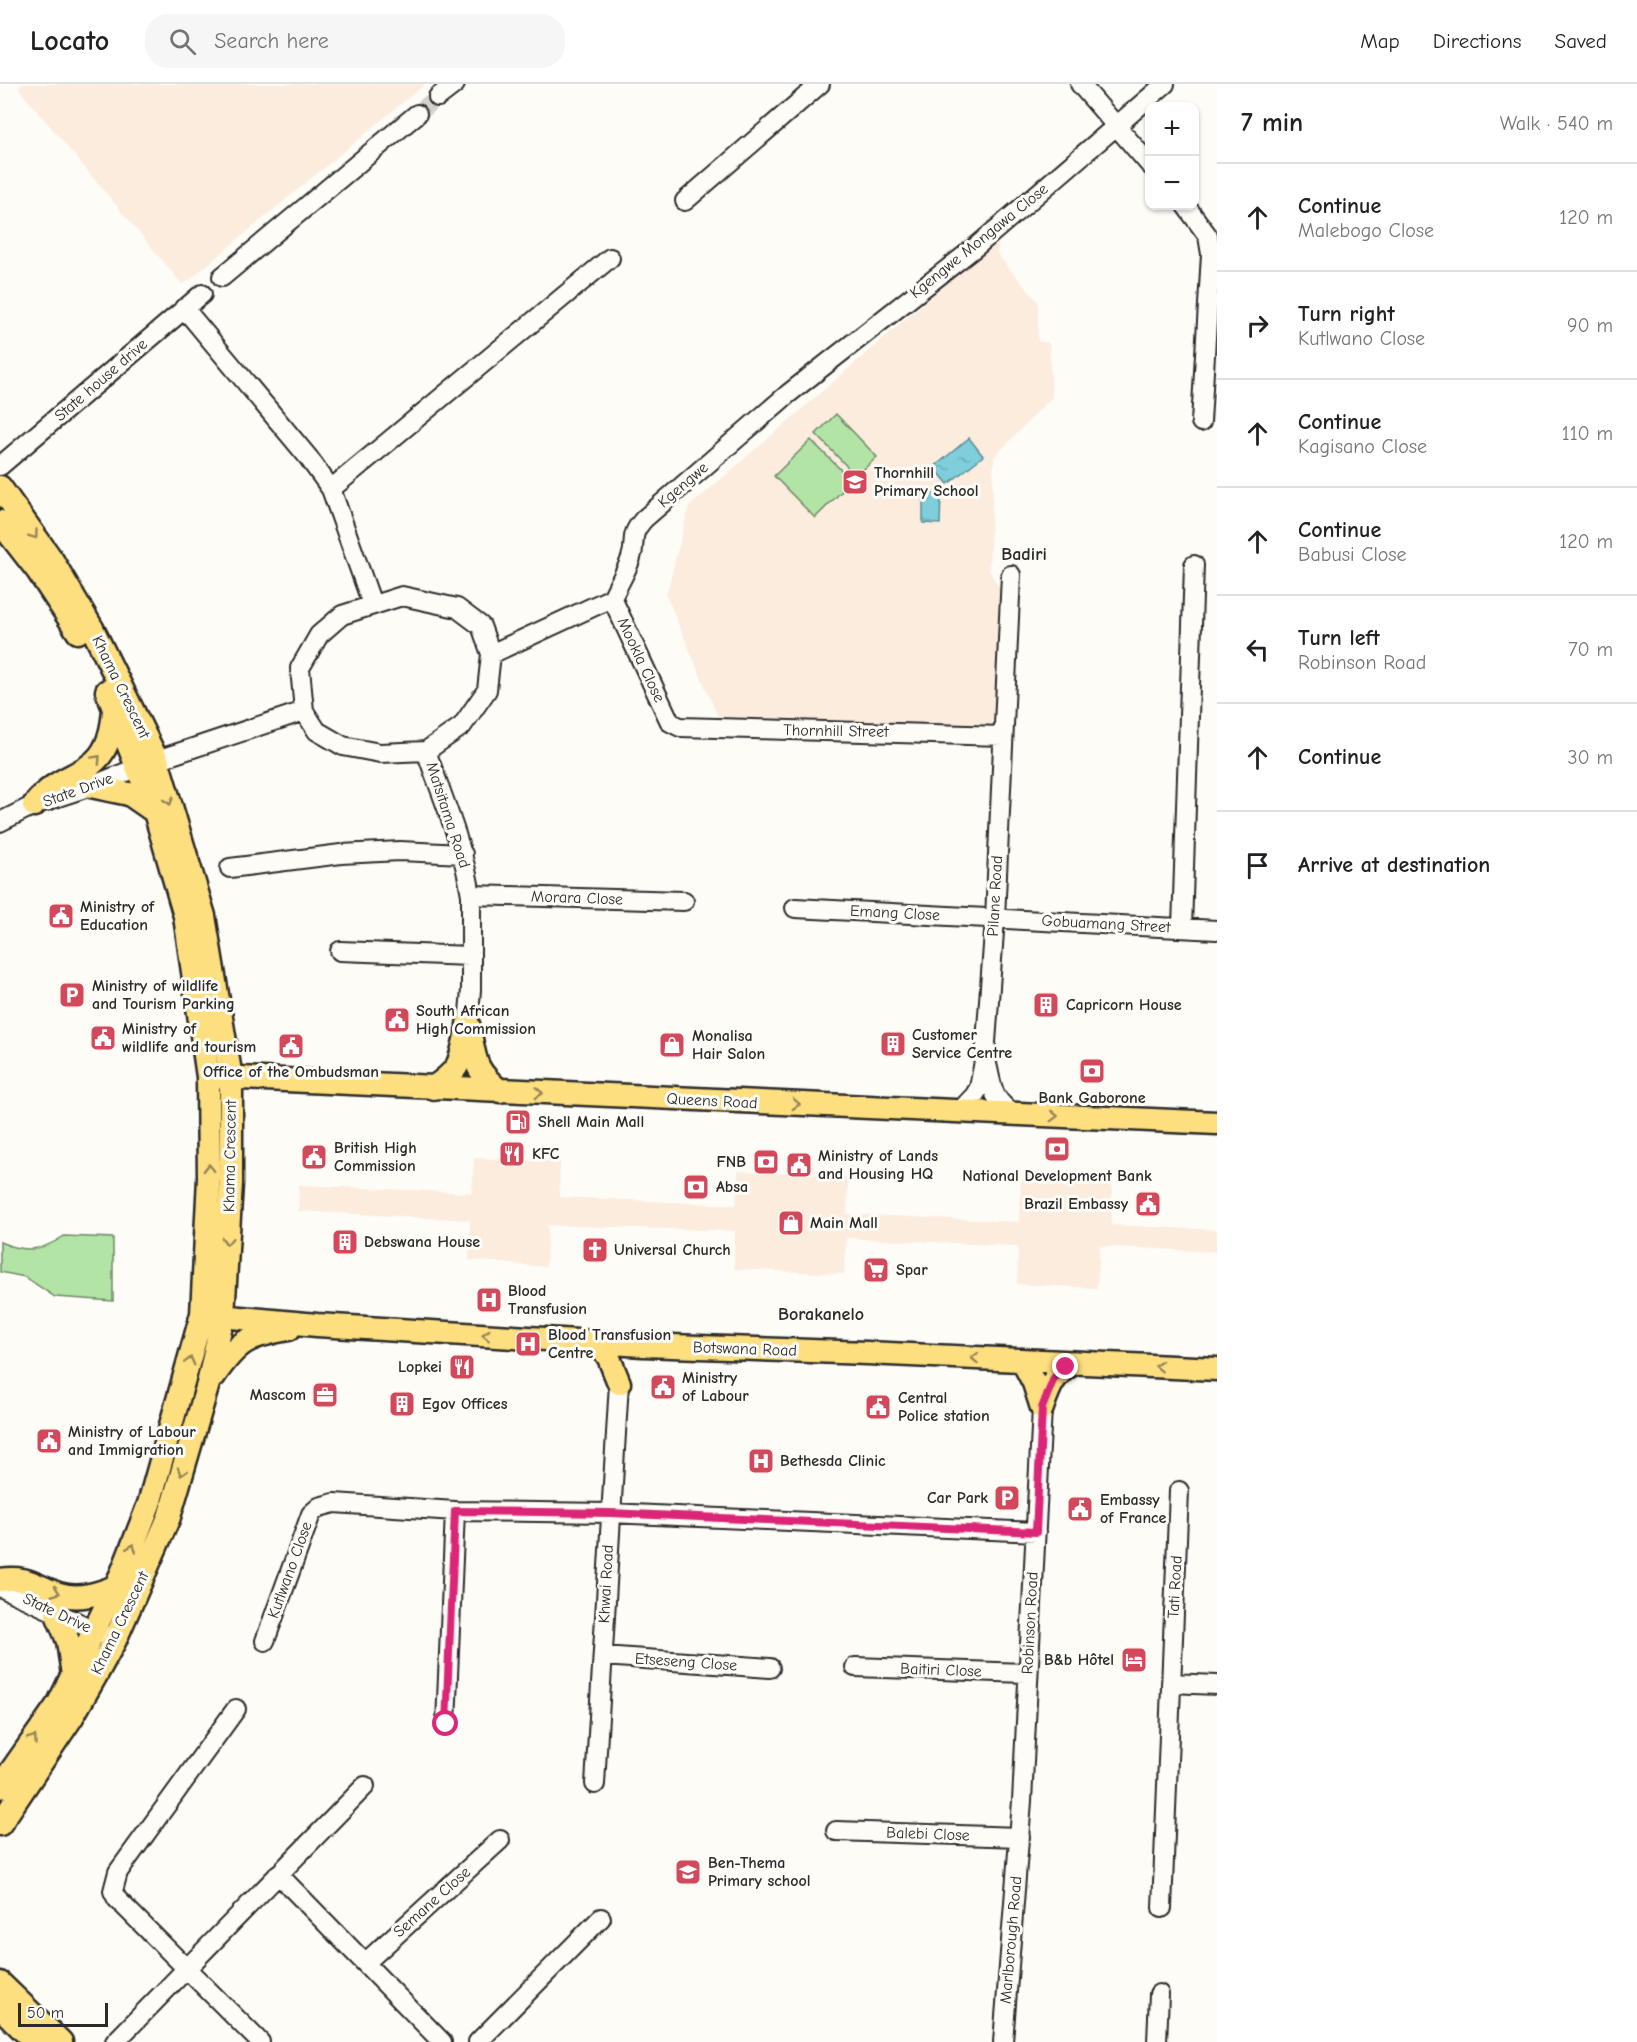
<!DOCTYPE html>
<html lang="en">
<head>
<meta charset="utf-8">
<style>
  body { margin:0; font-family:"Comic Neue",sans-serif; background:#f6f6f6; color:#202124 }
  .controls { position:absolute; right:18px; top:18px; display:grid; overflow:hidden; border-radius:12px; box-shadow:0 2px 4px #0004 }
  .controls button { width:54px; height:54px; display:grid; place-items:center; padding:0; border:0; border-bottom:2px solid #e0e0e0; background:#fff; color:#202124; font:30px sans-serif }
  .scale { position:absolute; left:18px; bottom:15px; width:90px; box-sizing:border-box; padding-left:6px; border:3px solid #2b2b2b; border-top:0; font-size:16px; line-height:21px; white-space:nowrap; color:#2b2b2b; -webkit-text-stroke:4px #fdfcf7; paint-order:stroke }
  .stop { position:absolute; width:18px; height:18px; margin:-14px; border:4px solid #db2777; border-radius:50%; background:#fff }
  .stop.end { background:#db2777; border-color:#fff; box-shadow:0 2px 6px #0008 }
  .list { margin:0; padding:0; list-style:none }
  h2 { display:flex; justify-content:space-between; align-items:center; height:78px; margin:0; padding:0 24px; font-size:26px }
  h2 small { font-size:20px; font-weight:400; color:#757577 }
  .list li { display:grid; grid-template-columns:39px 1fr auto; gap:18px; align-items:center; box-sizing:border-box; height:108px; padding:0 24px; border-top:2px solid #e0e0e0 }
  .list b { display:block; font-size:22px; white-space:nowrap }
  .list p { margin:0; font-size:20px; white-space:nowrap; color:#757577 }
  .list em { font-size:20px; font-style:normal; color:#757577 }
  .icon { flex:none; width:33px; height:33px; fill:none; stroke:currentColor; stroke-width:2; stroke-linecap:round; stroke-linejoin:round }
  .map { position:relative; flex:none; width:1217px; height:1958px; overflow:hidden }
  header { display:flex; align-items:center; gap:36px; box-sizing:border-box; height:84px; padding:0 30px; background:#fff; border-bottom:2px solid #e0e0e0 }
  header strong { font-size:28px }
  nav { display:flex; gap:33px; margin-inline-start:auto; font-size:21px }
  .search { width:420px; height:54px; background:#f6f6f6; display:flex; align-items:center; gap:15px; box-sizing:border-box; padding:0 21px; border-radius:24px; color:#757577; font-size:22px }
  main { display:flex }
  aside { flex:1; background:#fff }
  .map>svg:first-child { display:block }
  .built { fill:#fbecde }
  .green { fill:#b1e4a5; stroke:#6e8868; stroke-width:1.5 }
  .water { fill:url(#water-ripples); stroke:#5d8d95; stroke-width:1.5 }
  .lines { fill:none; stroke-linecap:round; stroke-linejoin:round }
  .minor-tunnel { stroke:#d3d2ce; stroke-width:18; stroke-dasharray:18 9; stroke-linecap:butt }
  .minor-casing { stroke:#2b2b2b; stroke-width:22 }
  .major-casing { stroke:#2b2b2b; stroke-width:27 }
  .minor { stroke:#fdfcf7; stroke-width:18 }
  .major { stroke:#fddf80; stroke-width:22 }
  .oneway { stroke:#948556 }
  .route { stroke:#db2777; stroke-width:8 }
  .labels { text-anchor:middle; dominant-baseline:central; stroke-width:6; stroke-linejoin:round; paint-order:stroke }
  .street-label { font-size:16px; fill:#2b2b2b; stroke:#fdfcf7 }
  .poi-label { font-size:16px; font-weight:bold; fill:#2b2b2b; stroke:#fdfcf7; text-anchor:start }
  .neighbourhood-label { font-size:18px; font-weight:bold; fill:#2b2b2b; stroke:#fdfcf7 }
</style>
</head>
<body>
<header>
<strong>Locato</strong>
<div class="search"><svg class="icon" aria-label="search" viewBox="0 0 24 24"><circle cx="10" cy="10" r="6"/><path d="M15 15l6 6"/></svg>Search here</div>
<nav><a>Map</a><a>Directions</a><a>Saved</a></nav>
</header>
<main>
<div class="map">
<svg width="1217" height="1958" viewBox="0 0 1217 1958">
  <defs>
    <pattern id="water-ripples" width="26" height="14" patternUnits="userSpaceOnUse" patternTransform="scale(1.5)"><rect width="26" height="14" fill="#7fcedc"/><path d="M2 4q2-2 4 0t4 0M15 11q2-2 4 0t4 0" fill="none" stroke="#6eb1bd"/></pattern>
  </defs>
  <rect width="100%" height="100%" fill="#fdfcf7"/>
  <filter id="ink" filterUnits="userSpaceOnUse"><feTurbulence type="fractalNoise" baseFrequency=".0167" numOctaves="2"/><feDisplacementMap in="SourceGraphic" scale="12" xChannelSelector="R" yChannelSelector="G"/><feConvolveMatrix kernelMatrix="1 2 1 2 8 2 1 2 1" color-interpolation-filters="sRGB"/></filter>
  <g filter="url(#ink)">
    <path class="built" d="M23,0H425L183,201L18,4Z
      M999,154L997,170L1038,218V257L1049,259L1052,313L994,373L989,486L1012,525L1008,641L852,643L778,650L772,635L718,633L666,511L689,423Z
      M474,1074L560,1078L559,1113L736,1121L738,1087L848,1092L847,1130L1019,1138L1021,1095L1112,1099L1111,1141L1217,1146V1168L1100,1162L1097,1204L1017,1200L1018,1162L846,1154L844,1190L734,1185L735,1147L548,1141L546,1183L469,1176L470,1136L298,1127L299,1101L472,1109Z"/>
    <path class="green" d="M836,330L877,373L856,392L816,350Z
      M811,356L852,397L815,434L774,392Z
      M64,1152L113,1154V1217L55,1213L25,1193L0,1188V1158C25,1169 42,1167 64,1152Z"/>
    <path class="water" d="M969,354L983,372L948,400L934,383Z
      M923,410H941L940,440L923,439Z"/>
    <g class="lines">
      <path class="minor-tunnel" d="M417,30L438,13"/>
      <g class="minor-casing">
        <path id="minor" d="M1080,0L1150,81
          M438,13L455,0
          M685,117L820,0
          M1186,122L1208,152L1211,170L1201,338
          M222,193L417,30
          M184,224L308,373L331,405L372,520
          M0,382L202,210
          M331,405L610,174
          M402,512L457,524L481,542L491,570L487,606L462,642L426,667L380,669L343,662L317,647L304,627L300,584L319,551L342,531Z
          M612,514C618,501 626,488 631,474C637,456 628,453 644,435L788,310L978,161L1165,0
          M612,514L670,638L680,643L1003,652
          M491,570L612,514
          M426,667C443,714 463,761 471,811V906L468,940
          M0,738L34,721L91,702L157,676L304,627
          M230,784L341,770L400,767L463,770
          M471,811L684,817
          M795,824L1217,846
          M1182,844L1194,481
          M340,867L470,872
          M987,980C993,1005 991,1013 1013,1030
          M959,1028L974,1012L979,1004L985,972L995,834L1011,491
          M0,1503L105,1551
          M265,1557L311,1430L319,1423L334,1419L455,1427L610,1429L1036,1448
          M603,1572L770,1584
          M855,1583L1027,1589
          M1171,1599L1217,1601
          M236,1625L118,1788L113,1807L117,1815L260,1958
          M446,1639L455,1427
          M595,1700L619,1299
          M836,1747L1020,1753
          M278,1790L442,1958
          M1162,1824L1179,1407
          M365,1879L500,1756
          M115,1958L365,1702
          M478,1958L601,1834
          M1003,1958L1022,1717L1042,1324
          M1157,1958L1159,1910"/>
      </g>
      <g class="major-casing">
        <path id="major" d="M0,403L52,476L92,544L157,676L204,832L231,994V1099L223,1232L208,1300L169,1433L115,1556L96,1591L72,1633L0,1740
          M0,438L38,487L78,548
          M91,702L129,710L155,728
          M34,721C68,677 109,700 114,625
          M468,940C476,974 471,983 500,1007
          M218,993L1217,1039
          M433,1004C462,983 459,981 467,947
          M209,1231L317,1241L643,1261L867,1269L1217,1285
          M599,1259L609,1274L619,1299
          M1022,1276L1034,1299L1042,1324
          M214,1292C238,1257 248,1252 289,1245
          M1042,1324C1049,1304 1054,1288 1075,1279
          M0,1496C29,1492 34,1502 59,1510C79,1516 97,1510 115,1503
          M57,1530L68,1557L73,1591
          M0,1703L59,1619L122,1489L149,1420L202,1230L209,1094L208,993L185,832L155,728L107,607
          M0,1899L61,1958
          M0,1923L35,1958"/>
      </g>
      <use href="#minor" class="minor"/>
      <use href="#major" class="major"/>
    </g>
    <defs><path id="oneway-chevron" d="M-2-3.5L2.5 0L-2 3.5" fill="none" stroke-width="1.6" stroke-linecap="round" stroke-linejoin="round" transform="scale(1.5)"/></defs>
    <g class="oneway">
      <use href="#oneway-chevron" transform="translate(34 451) rotate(54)"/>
      <use href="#oneway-chevron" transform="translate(97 675) rotate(-47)"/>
      <use href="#oneway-chevron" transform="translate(169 717) rotate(73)"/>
      <use href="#oneway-chevron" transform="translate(539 1009) rotate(3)"/>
      <use href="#oneway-chevron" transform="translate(796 1020) rotate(3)"/>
      <use href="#oneway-chevron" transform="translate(1054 1032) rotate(2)"/>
      <use href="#oneway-chevron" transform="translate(209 1084) rotate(-91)"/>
      <use href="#oneway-chevron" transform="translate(227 1157) rotate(93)"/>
      <use href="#oneway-chevron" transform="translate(486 1251) rotate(-177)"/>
      <use href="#oneway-chevron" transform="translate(975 1274) rotate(-177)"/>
      <use href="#oneway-chevron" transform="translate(190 1277) rotate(-76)"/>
      <use href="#oneway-chevron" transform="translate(1159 1282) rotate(-177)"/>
      <use href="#oneway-chevron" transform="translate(182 1388) rotate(107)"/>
      <use href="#oneway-chevron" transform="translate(132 1464) rotate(-69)"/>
      <use href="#oneway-chevron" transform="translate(56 1508) rotate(20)"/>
      <use href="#oneway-chevron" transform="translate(33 1655) rotate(-55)"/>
    </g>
  </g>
  <g class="lines" filter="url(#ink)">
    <path class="route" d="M446,1640L455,1427L610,1429L1036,1448L1042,1324L1054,1294L1066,1283"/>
  </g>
  <defs>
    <g id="school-square" transform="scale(1.35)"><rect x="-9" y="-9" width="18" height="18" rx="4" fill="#d1495b" stroke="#fdfcf7"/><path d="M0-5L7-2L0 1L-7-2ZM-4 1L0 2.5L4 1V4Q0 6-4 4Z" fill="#fff"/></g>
    <g id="civic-square" transform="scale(1.35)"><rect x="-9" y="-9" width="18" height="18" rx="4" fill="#d1495b" stroke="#fdfcf7"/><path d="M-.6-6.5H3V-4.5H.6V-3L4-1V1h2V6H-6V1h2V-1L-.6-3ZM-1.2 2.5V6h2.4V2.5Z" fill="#fff"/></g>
    <g id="parking-square" transform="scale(1.35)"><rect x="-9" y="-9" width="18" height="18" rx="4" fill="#d1495b" stroke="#fdfcf7"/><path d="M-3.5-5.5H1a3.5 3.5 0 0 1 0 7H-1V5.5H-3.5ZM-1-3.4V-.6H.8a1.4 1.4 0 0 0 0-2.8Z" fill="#fff"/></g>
    <g id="building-square" transform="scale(1.35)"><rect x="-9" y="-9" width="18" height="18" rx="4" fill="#d1495b" stroke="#fdfcf7"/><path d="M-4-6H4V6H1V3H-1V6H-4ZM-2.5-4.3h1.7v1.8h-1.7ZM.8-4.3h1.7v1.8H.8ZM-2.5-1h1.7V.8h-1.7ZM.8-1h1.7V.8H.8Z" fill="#fff"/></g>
    <g id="shop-square" transform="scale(1.35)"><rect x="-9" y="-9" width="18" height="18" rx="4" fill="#d1495b" stroke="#fdfcf7"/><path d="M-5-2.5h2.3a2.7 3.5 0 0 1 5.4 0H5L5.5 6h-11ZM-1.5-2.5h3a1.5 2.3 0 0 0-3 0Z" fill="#fff"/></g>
    <g id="bank-square" transform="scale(1.35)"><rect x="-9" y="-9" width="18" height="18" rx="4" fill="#d1495b" stroke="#fdfcf7"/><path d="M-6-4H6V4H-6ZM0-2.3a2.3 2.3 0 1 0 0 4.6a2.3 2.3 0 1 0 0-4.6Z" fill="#fff"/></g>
    <g id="fuel-square" transform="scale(1.35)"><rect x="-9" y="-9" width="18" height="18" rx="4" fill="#d1495b" stroke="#fdfcf7"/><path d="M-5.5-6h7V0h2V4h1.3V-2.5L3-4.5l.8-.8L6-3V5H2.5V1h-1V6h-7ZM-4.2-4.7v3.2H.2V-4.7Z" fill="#fff"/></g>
    <g id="restaurant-square" transform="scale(1.35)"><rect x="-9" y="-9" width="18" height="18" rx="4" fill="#d1495b" stroke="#fdfcf7"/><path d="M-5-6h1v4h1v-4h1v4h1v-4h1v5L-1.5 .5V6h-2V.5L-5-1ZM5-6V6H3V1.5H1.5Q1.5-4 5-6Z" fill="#fff"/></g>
    <g id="church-square" transform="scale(1.35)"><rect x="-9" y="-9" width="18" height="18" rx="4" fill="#d1495b" stroke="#fdfcf7"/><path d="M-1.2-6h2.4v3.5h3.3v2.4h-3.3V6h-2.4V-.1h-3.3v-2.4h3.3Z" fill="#fff"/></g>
    <g id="supermarket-square" transform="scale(1.35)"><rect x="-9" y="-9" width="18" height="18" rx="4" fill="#d1495b" stroke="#fdfcf7"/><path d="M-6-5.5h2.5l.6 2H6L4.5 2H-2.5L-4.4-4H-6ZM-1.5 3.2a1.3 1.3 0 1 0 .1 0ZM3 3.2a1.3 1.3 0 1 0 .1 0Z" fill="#fff"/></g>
    <g id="hospital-square" transform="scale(1.35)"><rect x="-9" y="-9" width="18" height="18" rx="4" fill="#d1495b" stroke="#fdfcf7"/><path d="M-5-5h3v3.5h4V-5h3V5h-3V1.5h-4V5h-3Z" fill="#fff"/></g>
    <g id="office-square" transform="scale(1.35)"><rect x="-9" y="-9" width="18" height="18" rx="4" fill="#d1495b" stroke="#fdfcf7"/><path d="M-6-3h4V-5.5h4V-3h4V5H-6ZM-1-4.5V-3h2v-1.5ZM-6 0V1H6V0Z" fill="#fff"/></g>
    <g id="hotel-square" transform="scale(1.35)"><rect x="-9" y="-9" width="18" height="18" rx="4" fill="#d1495b" stroke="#fdfcf7"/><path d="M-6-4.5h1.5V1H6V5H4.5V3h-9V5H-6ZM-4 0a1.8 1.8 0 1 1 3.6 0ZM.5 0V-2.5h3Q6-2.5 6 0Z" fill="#fff"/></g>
  </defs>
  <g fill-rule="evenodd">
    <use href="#school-square" x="855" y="398"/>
    <use href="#civic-square" x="61" y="832"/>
    <use href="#parking-square" x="72" y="911"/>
    <use href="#building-square" x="1046" y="921"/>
    <use href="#civic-square" x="397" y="936"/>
    <use href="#civic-square" x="103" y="954"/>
    <use href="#building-square" x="893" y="960"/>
    <use href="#shop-square" x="672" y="961"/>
    <use href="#civic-square" x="291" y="962"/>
    <use href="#bank-square" x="1092" y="987"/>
    <use href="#fuel-square" x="518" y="1038"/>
    <use href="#bank-square" x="1057" y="1065"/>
    <use href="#restaurant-square" x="512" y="1070"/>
    <use href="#civic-square" x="314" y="1073"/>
    <use href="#bank-square" x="766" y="1078"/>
    <use href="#civic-square" x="799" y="1081"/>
    <use href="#bank-square" x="696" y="1103"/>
    <use href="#civic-square" x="1148" y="1120"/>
    <use href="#shop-square" x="791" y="1139"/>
    <use href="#building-square" x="345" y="1158"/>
    <use href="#church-square" x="595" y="1166"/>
    <use href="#supermarket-square" x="876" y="1186"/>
    <use href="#hospital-square" x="489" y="1216"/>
    <use href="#hospital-square" x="528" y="1260"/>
    <use href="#restaurant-square" x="462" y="1283"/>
    <use href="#civic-square" x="663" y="1303"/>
    <use href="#office-square" x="325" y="1311"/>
    <use href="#building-square" x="402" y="1320"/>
    <use href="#civic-square" x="878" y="1323"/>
    <use href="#civic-square" x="49" y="1357"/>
    <use href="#hospital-square" x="761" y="1377"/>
    <use href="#parking-square" x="1007" y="1414"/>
    <use href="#civic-square" x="1080" y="1425"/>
    <use href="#hotel-square" x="1134" y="1576"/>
    <use href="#school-square" x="688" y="1788"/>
  </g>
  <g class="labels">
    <g class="street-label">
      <text transform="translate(979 157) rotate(-39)">Kgengwe Mongawa Close</text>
      <text transform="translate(101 296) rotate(-41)">State house drive</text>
      <text transform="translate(683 401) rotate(-41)">Kgengwe</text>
      <text transform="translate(641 576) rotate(65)">Mookla Close</text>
      <text transform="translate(121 603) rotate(64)">Khama Crescent</text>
      <text transform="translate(836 647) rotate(1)">Thornhill Street</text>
      <text transform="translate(78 706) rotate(-20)">State Drive</text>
      <text transform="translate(448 731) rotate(72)">Matsitama Road</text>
      <text transform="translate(995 812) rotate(-87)">Pilane Road</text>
      <text transform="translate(577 814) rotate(2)">Morara Close</text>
      <text transform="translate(895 829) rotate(3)">Emang Close</text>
      <text transform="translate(1106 840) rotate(3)">Gobuamang Street</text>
      <text transform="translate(712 1017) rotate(3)">Queens Road</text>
      <text transform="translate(230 1072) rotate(-89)">Khama Crescent</text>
      <text transform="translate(745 1265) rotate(2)">Botswana Road</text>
      <text transform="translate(290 1486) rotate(-70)">Kutlwano Close</text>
      <text transform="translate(606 1500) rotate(-87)">Khwai Road</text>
      <text transform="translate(1175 1503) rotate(-87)">Tati Road</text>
      <text transform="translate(57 1529) rotate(25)">State Drive</text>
      <text transform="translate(120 1539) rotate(-64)">Khama Crescent</text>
      <text transform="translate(1030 1539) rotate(-87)">Robinson Road</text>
      <text transform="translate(686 1578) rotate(4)">Etseseng Close</text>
      <text transform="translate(941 1586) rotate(2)">Baitiri Close</text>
      <text transform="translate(928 1750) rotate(2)">Balebi Close</text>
      <text transform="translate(432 1818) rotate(-42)">Semane Close</text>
      <text transform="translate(1011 1856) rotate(-85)">Marlborough Road</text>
    </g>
    <g class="poi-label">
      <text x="874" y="389">Thornhill<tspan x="874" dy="18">Primary School</tspan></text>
      <text x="80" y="823">Ministry of<tspan x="80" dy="18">Education</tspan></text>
      <text x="92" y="902">Ministry of wildlife<tspan x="92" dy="18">and Tourism Parking</tspan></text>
      <text x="1066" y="921">Capricorn House</text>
      <text x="416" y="927">South African<tspan x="416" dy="18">High Commission</tspan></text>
      <text x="122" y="945">Ministry of<tspan x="122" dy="18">wildlife and tourism</tspan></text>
      <text x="912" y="951">Customer<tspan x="912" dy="18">Service Centre</tspan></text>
      <text x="692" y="952">Monalisa<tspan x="692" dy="18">Hair Salon</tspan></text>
      <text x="291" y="988" text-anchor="middle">Office of the Ombudsman</text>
      <text x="1092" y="1014" text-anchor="middle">Bank Gaborone</text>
      <text x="538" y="1038">Shell Main Mall</text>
      <text x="334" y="1064">British High<tspan x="334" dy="18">Commission</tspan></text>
      <text x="532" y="1070">KFC</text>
      <text x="818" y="1072">Ministry of Lands<tspan x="818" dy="18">and Housing HQ</tspan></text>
      <text x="746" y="1078" text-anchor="end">FNB</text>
      <text x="1057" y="1092" text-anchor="middle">National Development Bank</text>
      <text x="716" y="1103">Absa</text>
      <text x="1128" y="1120" text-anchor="end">Brazil Embassy</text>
      <text x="810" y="1139">Main Mall</text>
      <text x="364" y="1158">Debswana House</text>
      <text x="614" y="1166">Universal Church</text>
      <text x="896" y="1186">Spar</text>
      <text x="508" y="1207">Blood<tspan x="508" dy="18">Transfusion</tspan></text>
      <text x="548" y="1251">Blood Transfusion<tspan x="548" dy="18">Centre</tspan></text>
      <text x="442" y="1283" text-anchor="end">Lopkei</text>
      <text x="682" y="1294">Ministry<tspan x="682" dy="18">of Labour</tspan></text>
      <text x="306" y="1311" text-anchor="end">Mascom</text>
      <text x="898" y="1314">Central<tspan x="898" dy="18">Police station</tspan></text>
      <text x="422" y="1320">Egov Offices</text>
      <text x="68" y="1348">Ministry of Labour<tspan x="68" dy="18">and Immigration</tspan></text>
      <text x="780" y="1377">Bethesda Clinic</text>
      <text x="988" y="1414" text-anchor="end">Car Park</text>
      <text x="1100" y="1416">Embassy<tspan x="1100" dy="18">of France</tspan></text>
      <text x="1114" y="1576" text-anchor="end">B&amp;b Hôtel</text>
      <text x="708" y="1779">Ben-Thema<tspan x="708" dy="18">Primary school</tspan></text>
    </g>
    <g class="neighbourhood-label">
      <text x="1024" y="470">Badiri</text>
      <text x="821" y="1230">Borakanelo</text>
    </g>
  </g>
</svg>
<div class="controls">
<button>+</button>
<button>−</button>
</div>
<div class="scale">50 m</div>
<div class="stop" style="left:446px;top:1640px"></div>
<div class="stop end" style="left:1066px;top:1283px"></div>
</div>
<aside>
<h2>7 min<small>Walk · 540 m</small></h2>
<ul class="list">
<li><svg class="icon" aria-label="ahead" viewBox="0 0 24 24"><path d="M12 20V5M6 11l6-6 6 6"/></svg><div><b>Continue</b><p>Malebogo Close</p></div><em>120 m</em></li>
<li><svg class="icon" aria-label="right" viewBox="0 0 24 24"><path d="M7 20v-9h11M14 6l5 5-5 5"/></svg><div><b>Turn right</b><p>Kutlwano Close</p></div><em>90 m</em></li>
<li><svg class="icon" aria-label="ahead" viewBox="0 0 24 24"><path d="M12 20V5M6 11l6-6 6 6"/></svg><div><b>Continue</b><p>Kagisano Close</p></div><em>110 m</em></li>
<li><svg class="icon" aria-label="ahead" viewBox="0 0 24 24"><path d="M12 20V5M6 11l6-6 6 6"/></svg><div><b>Continue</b><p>Babusi Close</p></div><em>120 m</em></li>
<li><svg class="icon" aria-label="left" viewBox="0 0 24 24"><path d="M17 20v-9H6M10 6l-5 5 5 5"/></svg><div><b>Turn left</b><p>Robinson Road</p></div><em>70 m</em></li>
<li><svg class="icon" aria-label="ahead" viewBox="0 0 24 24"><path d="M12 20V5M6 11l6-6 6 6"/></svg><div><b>Continue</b></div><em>30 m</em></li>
<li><svg class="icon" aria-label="arrive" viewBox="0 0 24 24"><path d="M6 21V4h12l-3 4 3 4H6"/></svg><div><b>Arrive at destination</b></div></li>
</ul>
</aside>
</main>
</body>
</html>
